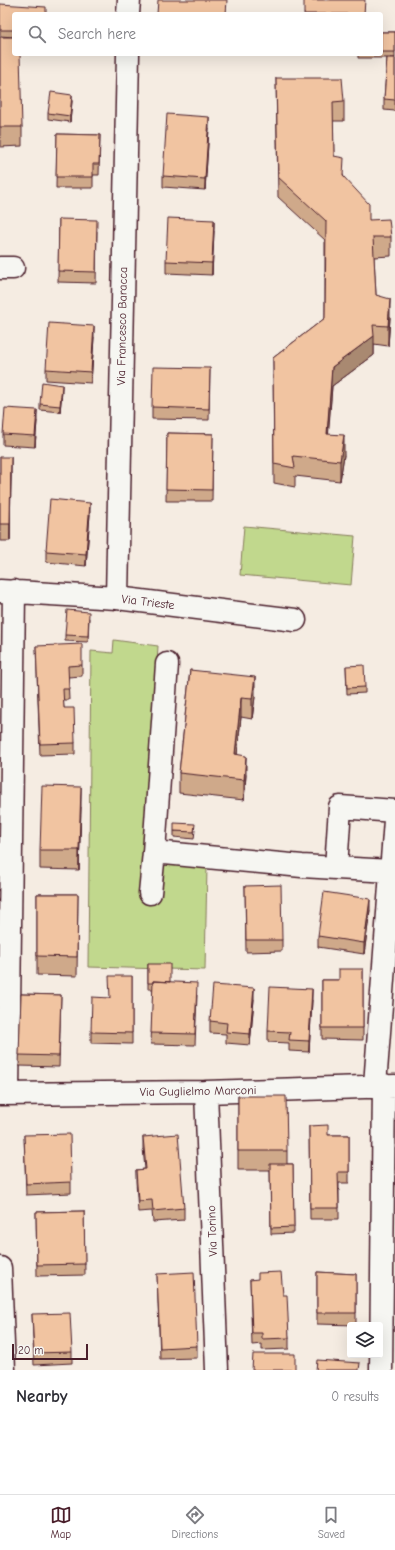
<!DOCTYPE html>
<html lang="en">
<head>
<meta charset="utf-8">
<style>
  body { margin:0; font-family:"Comic Neue",sans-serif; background:#f2f2f3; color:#2b2b33 }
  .controls { position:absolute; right:12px; bottom:12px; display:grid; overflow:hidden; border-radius:4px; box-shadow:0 4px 16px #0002 }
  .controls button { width:36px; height:36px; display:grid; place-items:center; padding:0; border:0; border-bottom:1px solid #e1e1e2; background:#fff; color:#2b2b33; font:20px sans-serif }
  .scale { position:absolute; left:12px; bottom:10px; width:76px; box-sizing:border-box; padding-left:4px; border:2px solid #4a1f2b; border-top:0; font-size:11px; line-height:14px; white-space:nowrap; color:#4a1f2b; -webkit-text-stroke:3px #f6f6f2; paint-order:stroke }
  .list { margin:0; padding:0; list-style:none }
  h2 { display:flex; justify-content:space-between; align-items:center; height:52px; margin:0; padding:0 16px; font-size:17px }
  h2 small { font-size:13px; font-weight:400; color:#7c7c81 }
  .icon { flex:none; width:22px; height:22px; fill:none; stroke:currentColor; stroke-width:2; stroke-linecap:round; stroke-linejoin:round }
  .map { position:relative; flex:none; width:395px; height:1370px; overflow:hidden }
  .search { position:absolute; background:#fff; box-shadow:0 4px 16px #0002; left:12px; right:12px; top:12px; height:44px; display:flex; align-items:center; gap:10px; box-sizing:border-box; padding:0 14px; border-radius:4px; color:#7c7c81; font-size:15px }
  .sheet { height:124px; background:#fff }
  nav { display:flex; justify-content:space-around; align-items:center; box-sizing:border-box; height:56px; border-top:1px solid #e1e1e2; background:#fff; font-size:11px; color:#7c7c81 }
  nav a { display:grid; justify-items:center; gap:2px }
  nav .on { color:#4a1f2b }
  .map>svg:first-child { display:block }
  .green { fill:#c1d88d; stroke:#867c5c }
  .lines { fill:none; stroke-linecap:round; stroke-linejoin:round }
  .minor-casing { stroke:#4a1f2b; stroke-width:25 }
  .minor { stroke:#f6f6f2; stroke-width:22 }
  .wall { fill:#cfa98a; stroke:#4a1f2b }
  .shaded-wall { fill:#a98971; stroke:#4a1f2b }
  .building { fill:#f1c4a1; stroke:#4a1f2b }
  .labels { text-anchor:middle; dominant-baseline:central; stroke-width:3.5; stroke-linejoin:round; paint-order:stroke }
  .street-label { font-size:12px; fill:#4a1f2b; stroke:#f6f6f2 }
</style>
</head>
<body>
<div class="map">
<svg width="395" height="1370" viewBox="0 0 395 1370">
  <rect width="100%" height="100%" fill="#f5ece2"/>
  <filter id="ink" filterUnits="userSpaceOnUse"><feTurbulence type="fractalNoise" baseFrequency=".025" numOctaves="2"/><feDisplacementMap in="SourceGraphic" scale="8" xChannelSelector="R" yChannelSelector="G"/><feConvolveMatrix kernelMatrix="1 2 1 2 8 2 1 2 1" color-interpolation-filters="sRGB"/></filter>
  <g filter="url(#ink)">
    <path class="green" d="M244,526L355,536L351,585L240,575Z
      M114,640L158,646L144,891L162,862L207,866L205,970L88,967L91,651L113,653Z"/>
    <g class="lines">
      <g class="minor-casing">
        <path id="minor" d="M128,14L129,0
          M0,268H13
          M0,591L117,598L295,620
          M117,598L128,54
          M167,664L154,852L302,866L336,868L340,807L395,811
          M336,868L391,871
          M150,893L154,852
          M375,1085L395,820
          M206,1092L217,1370
          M0,1094L206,1092L395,1086
          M8,1094L14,591
          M0,1268L4,1370
          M381,1370L384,1085"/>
      </g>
      <use href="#minor" class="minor"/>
    </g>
    <path class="wall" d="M0,4L14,14V37L0,36Z
      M381,32H395V58H390L395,59V111L384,110V99L387,58H358V54H381Z
      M0,37L22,127V146L0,147Z
      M276,78L344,101V121H333L334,156L344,177L369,220L391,237V256L374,257L376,295L390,318L388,346L374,344V355L332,386L328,435L344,455L340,481L295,476V487L274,483L273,358L325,318V240L278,197Z
      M72,101L70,122L48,119V113Z
      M209,128L205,190L163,187V176Z
      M57,134L100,135L99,175H93V188H56Z
      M59,219L97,231L96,283L58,282Z
      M214,231L212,275L166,273V261Z
      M94,337L91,383L46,380V369Z
      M210,368L209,420L152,419V407Z
      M62,391L60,412L40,410V404Z
      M37,421L35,447L3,445V434Z
      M167,433L213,434L212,501H166Z
      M0,457L11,474L10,541H0Z
      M90,514L86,566L46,562V551Z
      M89,618L88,642L65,641V635Z
      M36,646L82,665V676L68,677L69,700H63L64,708L75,743V754L40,755Z
      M346,666L365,687V693L347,694Z
      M190,670L255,697L252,719L241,717L237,755L246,775L244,800L179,793V773Z
      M81,807L79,870L40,869V850Z
      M195,830L194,839L174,837V831Z
      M245,886L282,940V951L246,952Z
      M37,894H78L77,976L37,975Z
      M370,910L364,954L318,947V936Z
      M148,964L170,982L197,995L195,1045L151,1044L153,989H148Z
      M363,969V1040L322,1039V980H339Z
      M132,976V1044L91,1043V1032L109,998Z
      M21,994L61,995L59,1067L19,1066Z
      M254,999L250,1045L226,1043V1034L210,1033V1021Z
      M312,1000L309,1052L289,1051V1043L268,1042V1031Z
      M238,1096L287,1151V1164H293L294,1233L271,1234L270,1170H238Z
      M309,1126L328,1135H349V1183H339V1219H310Z
      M24,1135L71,1182V1193L26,1195Z
      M143,1137L184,1208V1220L153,1222L152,1211L138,1212L136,1181V1170L145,1169L143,1148Z
      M84,1211L85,1275L37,1276L36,1212Z
      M317,1272L356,1274V1325L317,1324Z
      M157,1274L197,1346V1358L160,1359Z
      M250,1280L283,1295L289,1338V1349L262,1350V1344L252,1345Z
      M32,1314L72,1352V1363L34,1365Z"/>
    <path class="shaded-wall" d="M72,95V101L70,122V116Z
      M209,117V128L205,190V179Z
      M214,220V231L212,275V263Z
      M390,299V318L388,346V326Z
      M94,326V337L91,383V372Z
      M374,336V355L332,386L327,454V434L332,367Z
      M62,385V391L60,412V406Z
      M37,410V421L35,447V436Z
      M344,435V455L340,481V461Z
      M11,457V474L10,541V524Z
      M90,503V514L86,566V554Z
      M255,677V697L252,719V699Z
      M241,698V717L235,774V754Z
      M246,756V775L244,800V780Z
      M81,787V807L79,870V850Z
      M370,899V910L364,954V943Z
      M254,988V999L250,1045V1034Z
      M312,989V1000L309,1052V1041Z"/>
    <path class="building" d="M158,0H227L226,14H157Z
      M304,0H365L364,14H304Z
      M0,4L46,7V14H14V30H0Z
      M381,32H395V52H381Z
      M0,37H14V54H20L22,127H0Z
      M387,58H395V100L384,99Z
      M276,78H342L344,101L333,102L334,156L344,158L343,176L369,204V220L389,219L391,237H373L376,295L390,299L388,326L373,325L374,336L332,367L327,434L344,435L340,461L293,456L295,468L274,464L273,358L325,318L326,221L278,177Z
      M51,92L72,95L70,116L48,113Z
      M167,114L209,117L205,179L163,176Z
      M57,134L100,135L99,164H93V177H56Z
      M168,218L214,220L212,263L166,261Z
      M59,219L97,220L96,272L58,271Z
      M49,323L94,326L91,372L46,369Z
      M153,367L210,368L209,409L152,407Z
      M42,382L62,385L60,406L40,404Z
      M5,408L37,410L35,436L3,434Z
      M167,433L213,434L212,490L166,489Z
      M0,457H11L10,524H0Z
      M50,499L90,503L86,554L46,551Z
      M67,610L89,612L88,636L65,635Z
      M82,644V665L68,666L69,689H63L64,708H74L75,743L40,744L36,646Z
      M364,665L365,687L347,688L346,666Z
      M190,670L255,677L252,699L241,698L235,754L246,756L244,780L179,773Z
      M42,786L81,787L79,850H40Z
      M174,823L195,824L194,832L174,831Z
      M281,885L282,940H246L245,886Z
      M324,892L370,899L364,943L318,936Z
      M37,894H78L77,957L37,956Z
      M148,964H170V982L153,981V983H148Z
      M339,969H363V1028H322V980H339Z
      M109,976H132V1033L91,1032L92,997L110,998Z
      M153,981L197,983L195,1034L151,1033Z
      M213,985L254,988L250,1034L226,1032L227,1023L210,1021Z
      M270,987L312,989L309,1041L289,1040L290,1032L268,1031Z
      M21,994L61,995L59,1056L19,1055Z
      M238,1096H286L287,1151H238Z
      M328,1125V1135H349V1172H338L339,1208H310L309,1126Z
      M70,1134L71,1182L26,1184L24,1135Z
      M178,1134L184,1208L153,1211L152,1200L138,1201L136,1170L146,1169L143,1137Z
      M270,1164H293L294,1227L271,1228Z
      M84,1211L85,1264L37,1265L36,1212Z
      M194,1272L197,1346L160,1348L157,1274Z
      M281,1272L283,1295H287L289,1338L262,1339V1333H252L250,1280L258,1279V1273Z
      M317,1272L356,1274V1313H317Z
      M70,1313L72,1352L34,1353L32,1314Z
      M253,1354H295V1370H252Z
      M317,1360L360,1363L359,1370H316Z"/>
  </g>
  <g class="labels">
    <g class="street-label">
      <text transform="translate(122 326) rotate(-89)">Via Francesco Baracca</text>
      <text transform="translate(148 602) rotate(7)">Via Trieste</text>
      <text transform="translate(198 1091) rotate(-1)">Via Guglielmo Marconi</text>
      <text transform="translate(212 1231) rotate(-92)">Via Torino</text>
    </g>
  </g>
</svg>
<div class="controls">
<button><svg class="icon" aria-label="layers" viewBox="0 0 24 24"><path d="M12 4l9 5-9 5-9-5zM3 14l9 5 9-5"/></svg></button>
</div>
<div class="scale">20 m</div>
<div class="search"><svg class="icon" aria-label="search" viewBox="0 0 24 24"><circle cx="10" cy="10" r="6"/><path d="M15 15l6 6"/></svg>Search here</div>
</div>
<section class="sheet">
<h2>Nearby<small>0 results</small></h2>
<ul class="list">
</ul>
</section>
<nav>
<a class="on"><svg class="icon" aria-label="map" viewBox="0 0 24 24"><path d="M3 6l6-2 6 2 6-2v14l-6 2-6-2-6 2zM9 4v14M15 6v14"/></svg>Map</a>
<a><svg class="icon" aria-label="directions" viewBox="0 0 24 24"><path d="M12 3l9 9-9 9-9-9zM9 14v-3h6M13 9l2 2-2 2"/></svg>Directions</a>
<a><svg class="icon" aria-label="saved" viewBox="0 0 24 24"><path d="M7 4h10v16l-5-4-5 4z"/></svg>Saved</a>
</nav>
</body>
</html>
